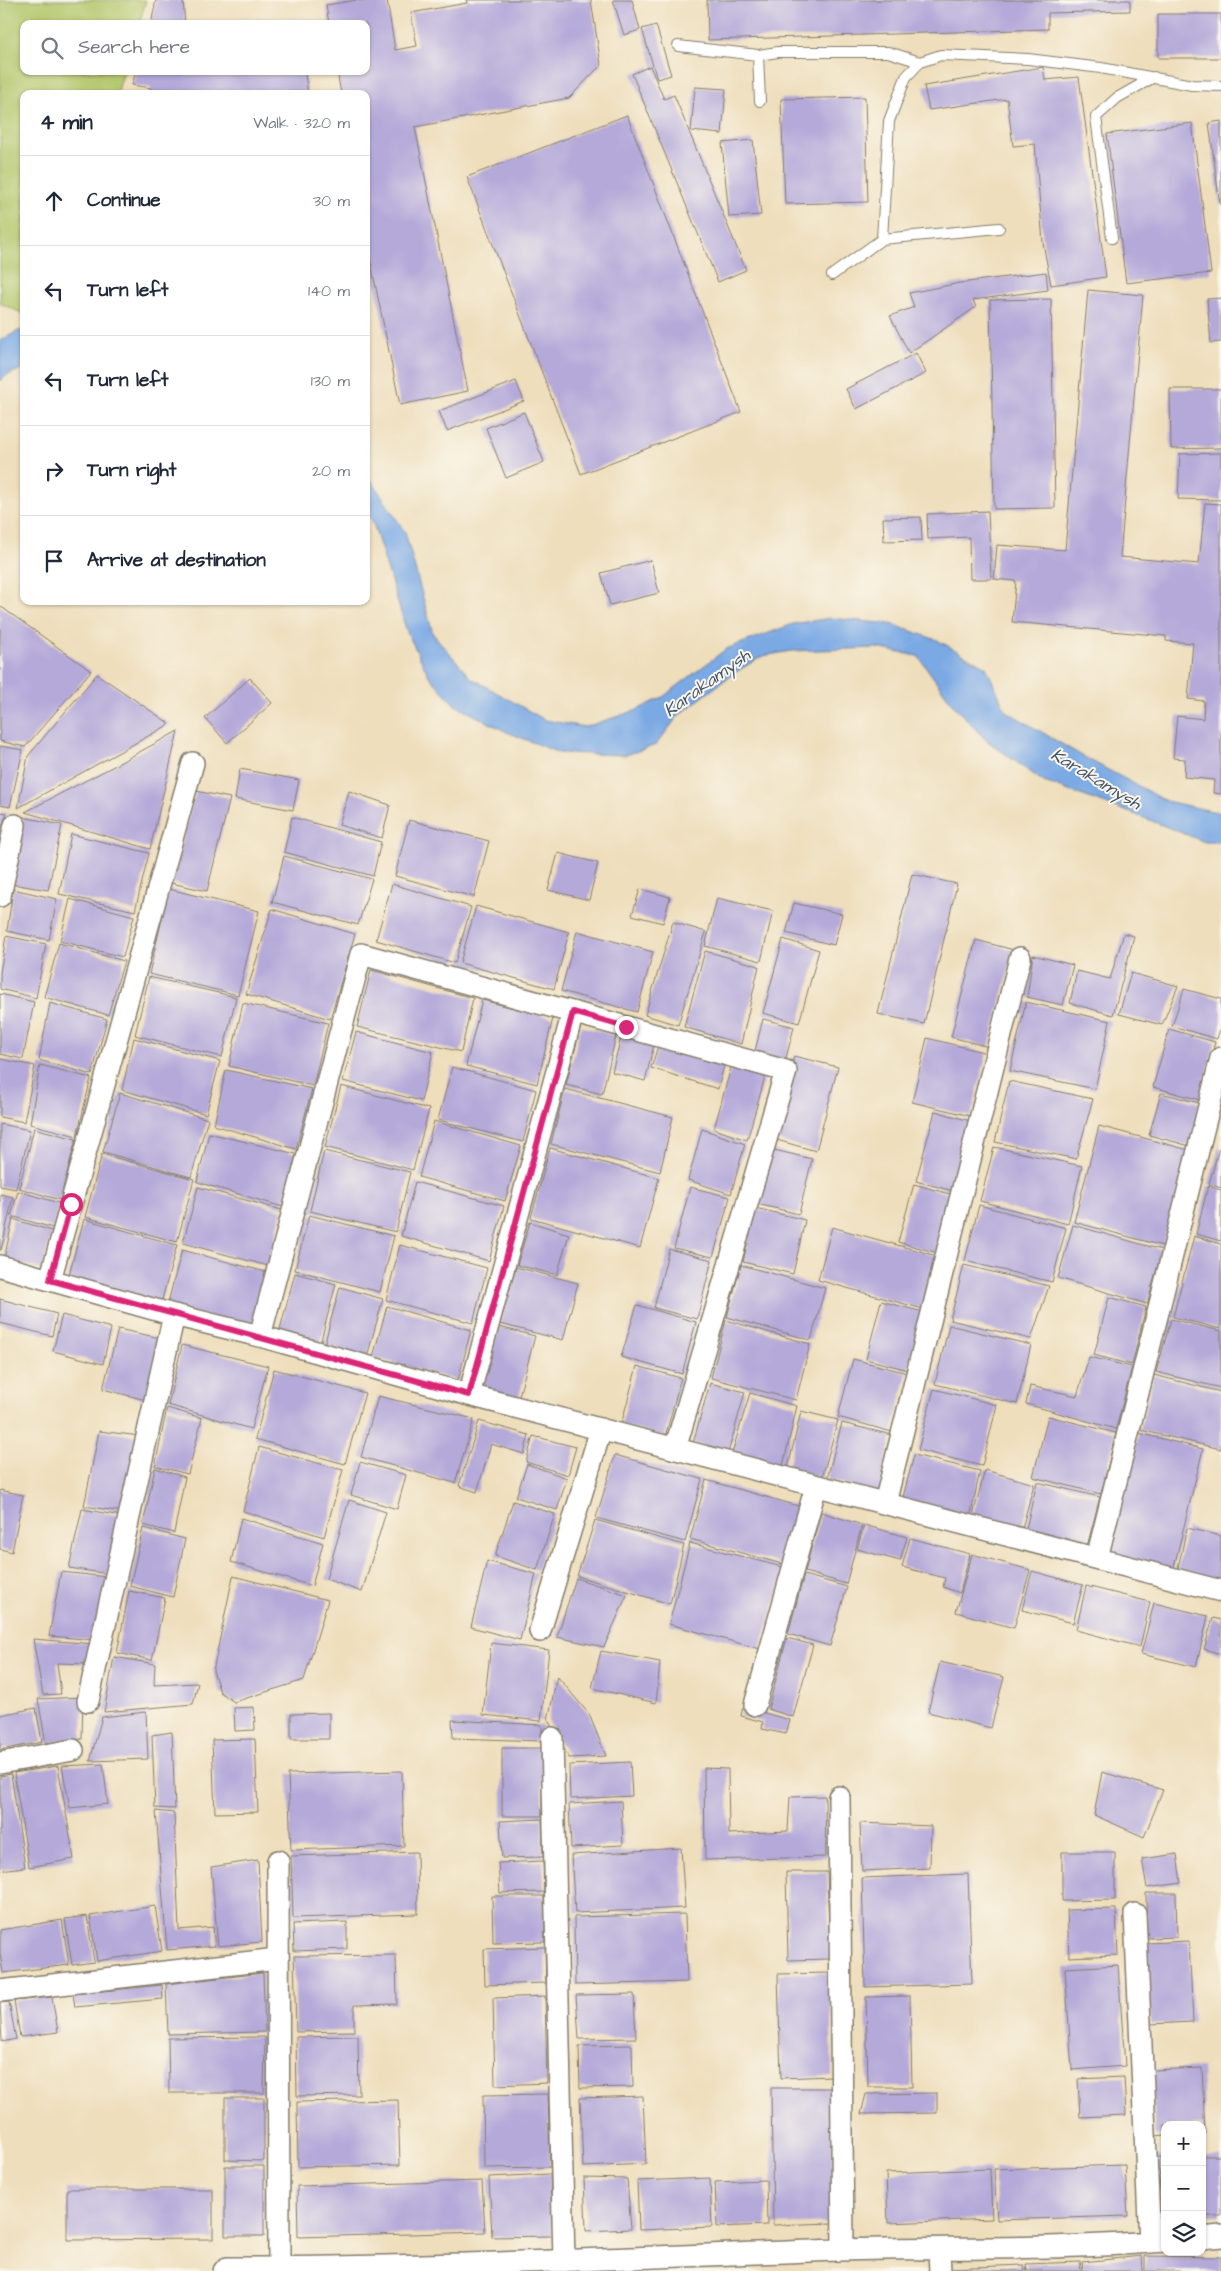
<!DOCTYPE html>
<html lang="en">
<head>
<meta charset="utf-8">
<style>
  body { margin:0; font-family:"Architects Daughter",sans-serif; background:#f6f6f7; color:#1f2937 }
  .controls { position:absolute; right:15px; bottom:15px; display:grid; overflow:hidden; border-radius:10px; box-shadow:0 1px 4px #0004 }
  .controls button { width:45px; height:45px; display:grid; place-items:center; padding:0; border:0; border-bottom:1px solid #e0e1e3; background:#fff; color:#1f2937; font:25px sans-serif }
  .stop { position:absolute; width:15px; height:15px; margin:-11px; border:4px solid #db2777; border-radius:50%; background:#fff }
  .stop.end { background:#db2777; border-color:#fff; box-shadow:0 1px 5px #0008 }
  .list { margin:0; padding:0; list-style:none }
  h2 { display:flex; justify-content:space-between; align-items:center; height:65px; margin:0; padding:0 20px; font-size:21px }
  h2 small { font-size:16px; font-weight:400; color:#747a83 }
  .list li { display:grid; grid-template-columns:32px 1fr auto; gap:15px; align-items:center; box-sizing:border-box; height:90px; padding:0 20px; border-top:1px solid #e0e1e3 }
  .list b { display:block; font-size:19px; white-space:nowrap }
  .list em { font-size:16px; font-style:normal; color:#747a83 }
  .icon { flex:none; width:28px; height:28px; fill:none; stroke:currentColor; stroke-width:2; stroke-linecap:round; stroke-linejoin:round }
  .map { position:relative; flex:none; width:1221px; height:2271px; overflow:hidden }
  .search { position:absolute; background:#fff; box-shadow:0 1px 4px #0004; left:20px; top:20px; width:350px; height:55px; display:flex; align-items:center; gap:12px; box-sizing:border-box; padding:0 18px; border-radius:10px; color:#747a83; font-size:19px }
  .panel { position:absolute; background:#fff; box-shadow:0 1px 4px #0004; left:20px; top:90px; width:350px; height:515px; border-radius:10px }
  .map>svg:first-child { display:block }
  .green { fill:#b2c66a; stroke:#677143 }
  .water { fill:#7aa9e4; stroke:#4b6280 }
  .building { fill:#b4a9d9 }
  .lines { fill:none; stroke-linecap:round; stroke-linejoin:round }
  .service-casing { stroke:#857d6c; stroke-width:12 }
  .minor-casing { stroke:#857d6c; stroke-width:24 }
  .service { stroke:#fff; stroke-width:10 }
  .minor { stroke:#fff; stroke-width:21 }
  .route { stroke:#db2777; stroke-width:6 }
  .labels { text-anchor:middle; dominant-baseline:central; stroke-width:4; stroke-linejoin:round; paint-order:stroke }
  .water-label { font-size:18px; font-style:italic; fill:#42546c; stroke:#fbf7ec }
</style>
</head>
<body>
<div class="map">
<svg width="1221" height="2271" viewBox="0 0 1221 2271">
  <rect width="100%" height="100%" fill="#fbf7ec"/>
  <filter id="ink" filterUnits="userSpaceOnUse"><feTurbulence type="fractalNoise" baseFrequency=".02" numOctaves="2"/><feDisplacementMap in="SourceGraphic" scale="10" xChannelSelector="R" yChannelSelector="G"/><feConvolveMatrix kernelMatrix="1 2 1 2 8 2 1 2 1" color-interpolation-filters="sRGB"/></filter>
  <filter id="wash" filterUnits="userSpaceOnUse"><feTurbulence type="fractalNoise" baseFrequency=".0096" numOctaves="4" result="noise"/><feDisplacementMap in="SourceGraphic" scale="20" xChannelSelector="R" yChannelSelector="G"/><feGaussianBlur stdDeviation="1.12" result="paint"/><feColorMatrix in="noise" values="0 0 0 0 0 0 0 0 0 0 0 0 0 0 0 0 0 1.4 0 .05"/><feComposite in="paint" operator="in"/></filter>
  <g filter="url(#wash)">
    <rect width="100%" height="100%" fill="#eedebc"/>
    <path class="green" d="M0,0H146L139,24H24V71H124L117,94H24V314L0,303Z"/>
    <path class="water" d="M24,330V368L5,376L0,381V341L18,331Z
      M366,472L405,532L433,634L471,678L545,720L585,727L637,710L663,697L726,649L793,624L830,618L891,624L937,640L986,667L1006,711L1084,757L1166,801L1221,813V842H1205L1134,814L1044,782L986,740L954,706L918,656L876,648L791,651L763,656L734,673L679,715L656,745L626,755L559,753L507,732L455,705L429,676L407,632L372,520L366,513Z"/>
    <g id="blocks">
      <path class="building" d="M156,0H183L185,24H151Z
        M357,0H387L395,50L417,46L411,13L467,3L466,0H591L601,65L569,98L415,127L468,391L400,405L366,239V94H341L337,71H366V24H329L326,5Z
        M613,0H632L640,30L624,35Z
        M707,0H1130V11L1048,13V29L708,40Z
        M1158,14H1221V58H1158Z
        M656,25L671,75L657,79L642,29Z
        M650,66L664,99L674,95L746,270L718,282L632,74Z
        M1043,67L1045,80L1079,77L1106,277L1051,285L1043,243L1035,144L1013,146L1007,99L929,110L924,86Z
        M136,71H313V72L305,74L308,94H150L151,88L132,85Z
        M695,87L726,89L722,134L691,131Z
        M865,97L868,202L785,204L781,99Z
        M627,115L741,412L581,474L467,177Z
        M1221,121V205H1220L1209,123Z
        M1192,123L1211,273L1126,283L1107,134Z
        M753,140L761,215L729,217L722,143Z
        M1046,272L1048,290L973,300L976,307L909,353L890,316L914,307L909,293L960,283Z
        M1088,290L1143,295L1120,557L1199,564L1205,503L1221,504V794L1213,793L1214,780L1184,777L1185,759L1173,758L1177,716L1203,719L1204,701L1188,699L1193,643L1166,641V636L1012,622L1016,581L994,579L997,545L1065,550Z
        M1221,298V342L1211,343L1207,299Z
        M1051,299L1055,508L994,509L990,300Z
        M916,353L926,373L856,409L846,389Z
        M516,381L524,401L447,431L439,411Z
        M1170,389H1221V448L1171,449Z
        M524,412L544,462L506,478L486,428Z
        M1221,453V500L1178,499L1180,454Z
        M988,511L991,579H970L969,537L928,539L927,514Z
        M921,517L922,540L884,541L883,518Z
        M651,560L659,593L610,605L601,573Z
        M0,606L91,671L25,747L0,741Z
        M97,674L170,724L18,808L28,756Z
        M250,678L272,703L227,743L205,718Z
        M178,731L150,849L25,812L112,767Z
        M0,746L23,750L10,807L0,805Z
        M240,769L299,780L293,810L235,799Z
        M196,791L230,798L207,891L171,883Z
        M349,791L390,805L382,838L339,825Z
        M0,812L7,813L0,833Z
        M23,817L62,825L48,890L12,884Z
        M292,817L381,842L373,876L284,852Z
        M409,820L489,841L474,897L395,876Z
        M71,834L149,853L135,911L59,894Z
        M558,853L598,863L589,900L548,890Z
        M284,856L372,879L358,925L272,902Z
        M912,874L957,884L924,1024L878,1014Z
        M392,884L471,907L455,963L376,940Z
        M13,889L57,899L49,940L7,931Z
        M169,889L259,911L238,995L149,974Z
        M640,889L670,897L663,923L632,915Z
        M717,898L773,911L761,961L705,946Z
        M70,899L134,916L123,957L60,941Z
        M794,903L842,914L834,945L786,933Z
        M476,906L569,932L554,989L460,963Z
        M272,909L355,934L330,1019L246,994Z
        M673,922L706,932L678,1025L645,1015Z
        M577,931L653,952L637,1012L561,991Z
        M1124,933L1134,936L1113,1015L1070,1003L1077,971L1110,979Z
        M6,936L46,944L36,998L0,989V973Z
        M783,939L819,950L799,1023L763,1013Z
        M976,940L1014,950L989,1047L951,1037Z
        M59,943L124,961L108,1015L44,997Z
        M705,951L759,966L741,1044L684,1027Z
        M1033,955L1073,965L1063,1005L1027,997Z
        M371,970L473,998L461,1052L357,1027Z
        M1131,973L1178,986L1162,1025L1119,1014Z
        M149,977L236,997L222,1057L135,1035Z
        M1184,989L1221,999V1025L1217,1039L1172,1026Z
        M0,994L34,1002L23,1059L0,1054Z
        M482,1000L553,1018L537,1084L466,1066Z
        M1026,1002L1110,1021L1095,1089L1010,1071Z
        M50,1003L107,1019L92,1075L39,1060Z
        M243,1003L328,1023L313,1086L229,1066Z
        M763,1019L794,1027L785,1062L754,1055Z
        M581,1026L616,1036L602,1094L566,1085Z
        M1169,1029L1215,1042L1200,1100L1153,1087Z
        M356,1032L433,1052L421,1101L343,1081Z
        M621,1037L654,1045L645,1081L612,1072Z
        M134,1038L220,1061L206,1114L122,1090Z
        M927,1038L987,1053L971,1116L912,1102Z
        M658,1046L724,1066L718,1089L651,1068Z
        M794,1056L838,1067L816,1151L773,1139Z
        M0,1059L35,1066L24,1122L0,1117Z
        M40,1065L91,1078L77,1136L30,1124Z
        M452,1067L536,1090L523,1142L438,1120Z
        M731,1067L765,1077L747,1140L714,1129Z
        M226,1070L312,1089L296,1149L214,1125Z
        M1009,1081L1093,1099L1076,1159L995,1142Z
        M341,1086L429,1109L413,1170L325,1147Z
        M565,1089L673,1117L660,1172L551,1144Z
        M120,1093L208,1119L191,1177L103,1152Z
        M1161,1093L1199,1103L1190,1146L1149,1135Z
        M935,1111L970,1121L953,1191L916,1181Z
        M434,1121L521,1146L505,1201L419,1177Z
        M0,1124L30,1130L16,1189L0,1186Z
        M1099,1126L1189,1150L1163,1246L1074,1222Z
        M34,1128L76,1139L60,1200L19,1188Z
        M702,1129L745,1144L731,1194L688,1180Z
        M209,1133L296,1154L283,1207L197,1182Z
        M994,1147L1082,1166L1068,1224L980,1201Z
        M550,1148L659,1178L640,1248L531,1218Z
        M1219,1148L1221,1149V1188L1209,1184Z
        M770,1149L812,1159L799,1214L757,1204Z
        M324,1151L410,1172L396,1232L310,1211Z
        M102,1154L194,1179L177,1242L85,1217Z
        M415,1182L504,1206L489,1261L401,1236Z
        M914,1184L953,1195L938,1253L898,1242Z
        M1208,1186L1221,1190V1241L1196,1234Z
        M198,1187L282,1210L268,1266L183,1243Z
        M690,1187L730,1197L713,1257L674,1248Z
        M18,1191L59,1203L53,1228L11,1216Z
        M0,1194L13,1197L1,1250H0Z
        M979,1205L1066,1228L1052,1282L965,1261Z
        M755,1208L805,1220L793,1274L743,1262Z
        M309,1215L394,1236L380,1292L295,1270Z
        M13,1219L52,1231L42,1270L4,1259Z
        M84,1219L177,1245L161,1303L68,1278Z
        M530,1222L569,1234L557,1275L517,1265Z
        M1073,1225L1162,1250L1147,1304L1058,1278Z
        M832,1227L937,1256L923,1309L818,1280Z
        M1194,1236L1221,1244V1329L1173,1317Z
        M400,1245L487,1268L473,1323L386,1300Z
        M669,1249L712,1260L697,1319L654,1308Z
        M182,1250L266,1272L252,1328L167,1306Z
        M741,1265L825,1288L811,1340L727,1317Z
        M964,1265L1049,1286L1031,1339L950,1320Z
        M516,1267L578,1283L563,1340L500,1324Z
        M295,1273L336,1284L320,1344L279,1333Z
        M340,1287L383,1299L367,1357L324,1345Z
        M1109,1297L1146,1307L1132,1365L1094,1355Z
        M0,1299L57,1314L52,1336L0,1323Z
        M881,1301L923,1312L908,1370L866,1359Z
        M637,1305L696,1322L682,1374L621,1357Z
        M387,1306L471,1330L458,1381L373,1357Z
        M62,1315L111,1328L103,1364L53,1351Z
        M1171,1319L1221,1331V1388L1156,1372Z
        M726,1320L810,1344L796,1400L711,1378Z
        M949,1325L1031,1345L1017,1404L935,1384Z
        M499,1327L535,1336L518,1400L482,1390Z
        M118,1329L160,1338L146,1400L103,1389Z
        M182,1345L268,1366L251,1429L168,1405Z
        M1089,1357L1132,1367L1116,1429L1026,1404L1030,1386L1077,1396Z
        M853,1359L907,1373L892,1432L838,1417Z
        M637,1366L681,1378L665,1437L621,1425Z
        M274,1369L365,1393L345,1464L255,1439Z
        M1154,1375L1221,1392V1449L1140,1430Z
        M710,1383L745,1392L728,1453L693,1443Z
        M934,1389L997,1405L982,1466L918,1450Z
        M750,1393L797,1406L783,1466L732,1453Z
        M378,1396L474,1419L455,1483L361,1457Z
        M167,1408L202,1418L188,1474L155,1466Z
        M801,1411L838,1420L822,1478L788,1468Z
        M1048,1416L1116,1433L1101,1494L1033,1477Z
        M479,1421L529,1435L524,1454L491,1444L477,1492L459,1486Z
        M842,1423L892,1435L879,1493L827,1479Z
        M99,1431L140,1436L123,1512L84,1506Z
        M1139,1433L1203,1449L1173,1571L1108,1555Z
        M533,1436L576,1447L568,1475L526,1462Z
        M259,1447L343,1470L324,1537L243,1511Z
        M615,1455L702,1479L685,1542L596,1518Z
        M914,1455L980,1471L970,1518L902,1501Z
        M360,1462L406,1475L397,1509L351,1495Z
        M527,1464L567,1478L557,1510L516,1497Z
        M155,1468L185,1477L174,1533L143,1525Z
        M985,1470L1034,1484L1021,1532L972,1519Z
        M706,1480L802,1507L786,1565L690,1539Z
        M1037,1482L1100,1497L1086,1550L1025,1533Z
        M0,1490L23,1495L12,1552L0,1549Z
        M349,1500L386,1512L362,1592L326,1579Z
        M513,1501L555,1514L537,1570L495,1556Z
        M82,1509L121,1516L109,1574L69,1568Z
        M821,1512L862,1525L846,1584L805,1572Z
        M241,1518L323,1543L312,1586L231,1562Z
        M595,1520L684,1545L670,1604L577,1576Z
        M864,1525L907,1537L900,1561L857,1549Z
        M143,1528L185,1539L173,1597L130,1586Z
        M1187,1528L1221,1536V1583L1177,1572Z
        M910,1538L970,1554L960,1593L943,1587L945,1578L902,1567Z
        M690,1543L786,1568L760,1649L669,1624Z
        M972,1554L1030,1570L1014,1628L956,1612Z
        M487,1561L536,1574L520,1640L471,1627Z
        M1032,1571L1083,1585L1073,1623L1022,1610Z
        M61,1572L108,1577L95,1640L49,1636Z
        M804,1575L847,1587L830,1646L788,1634Z
        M233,1576L328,1600L304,1680L234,1702L220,1692L213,1671Z
        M576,1578L627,1595L604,1647L557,1637Z
        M1086,1586L1150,1602L1140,1647L1076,1630Z
        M129,1591L165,1598L152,1660L117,1653Z
        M1154,1603L1208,1616L1196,1667L1141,1654Z
        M1213,1618L1221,1620V1654L1204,1649Z
        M787,1638L813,1645L793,1717L768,1709Z
        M33,1639L95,1644L89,1664L57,1663L61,1694L43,1695Z
        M491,1643L549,1650L541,1721L483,1715Z
        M601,1651L660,1662L656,1703L592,1688Z
        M114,1657L155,1664L154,1685L198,1683L193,1704L104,1712Z
        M940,1662L1004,1677L991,1728L928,1712Z
        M557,1676L589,1714L606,1756L569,1758L548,1720Z
        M83,1697L82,1739L46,1743L38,1699Z
        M254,1707L255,1730L235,1731L234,1708Z
        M743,1707L790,1720L786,1734L762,1729L763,1722L741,1716Z
        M36,1708L42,1742L0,1750V1715Z
        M146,1712L148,1759L90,1761L102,1717Z
        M329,1713V1739H291V1714Z
        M452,1720L542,1725V1741L453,1738Z
        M172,1732L175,1809L155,1808L152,1735Z
        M255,1739L258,1812L215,1813L212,1740Z
        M502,1748H542V1816H502Z
        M630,1762L632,1796L570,1799L569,1765Z
        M103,1764L108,1804L70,1808L62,1766Z
        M58,1766L74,1859L29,1867L14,1773Z
        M704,1768L728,1769L729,1834L788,1831L790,1797L825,1796L826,1857L705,1860Z
        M402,1771L404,1846L291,1850L288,1774Z
        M1102,1772L1163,1790L1144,1837L1094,1815Z
        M11,1774L25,1867L0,1870V1776Z
        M621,1801L623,1845L571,1848L569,1804Z
        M156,1811L174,1813L179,1930L213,1927L215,1946L167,1950Z
        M542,1819L543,1857L502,1858L500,1821Z
        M860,1823L931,1826L930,1868L862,1871Z
        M681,1848L685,1908L575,1913L571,1855Z
        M417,1852L418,1914L293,1918L291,1856Z
        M1062,1852H1115V1900L1062,1901Z
        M1177,1854L1181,1883L1147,1888L1142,1859Z
        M258,1860L262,1942L218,1946L211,1867Z
        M543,1861L544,1892L500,1893L498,1863Z
        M786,1872H827L830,1959L788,1960Z
        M968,1874L972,1984L865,1987L862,1878Z
        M1146,1893H1176L1177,1937L1147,1938Z
        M492,1896H544L545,1942L493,1943Z
        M155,1906L162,1951L97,1961L90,1916Z
        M1116,1909L1118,1955L1069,1957L1067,1910Z
        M685,1914L687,1982L575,1985L574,1917Z
        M87,1916L94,1962L72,1965L65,1919Z
        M62,1920L69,1965L3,1973L0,1954V1930Z
        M347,1922V1949L294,1951L293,1924Z
        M1189,1941L1193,2022L1150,2024L1147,1943Z
        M545,1947L546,1983L485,1985L484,1949Z
        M396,1955L397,2004L354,2005V2031L296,2032L294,1956Z
        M1118,1965L1125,2066L1072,2070L1065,1968Z
        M263,1973L265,2032L168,2034L166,1984Z
        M830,1973L832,2076L781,2078L778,1974Z
        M162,1985L163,1999L75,2007L73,1994Z
        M634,1994L636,2038L579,2039L576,1995Z
        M545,1996L547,2083L495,2085L493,1998Z
        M910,1996L912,2087H868L866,1997Z
        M52,1997L58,2032L20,2037L14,2001Z
        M9,2002L16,2039L2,2042L0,2003Z
        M358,2036L359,2095L297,2096L296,2037Z
        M265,2037L264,2093H169L168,2038Z
        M632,2045L633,2087L580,2088L579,2046Z
        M1202,2068L1205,2134H1202V2125H1165V2135L1155,2136L1152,2070Z
        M1124,2077L1126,2115L1080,2117L1078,2079Z
        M771,2088H832L833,2223L773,2225Z
        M937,2093V2113L861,2114L866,2094Z
        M548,2094L550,2167L484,2168L483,2095Z
        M643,2096L646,2164L583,2167L580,2098Z
        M225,2098H264V2161L225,2160Z
        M398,2100L400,2165L298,2167L297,2102Z
        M1202,2156H1221V2216H1202Z
        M1155,2157H1165V2199L1161,2191Z
        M1125,2165L1128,2216L997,2220L994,2169Z
        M225,2166H264V2236H225Z
        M990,2169L992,2219L888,2223L886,2173Z
        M550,2174L553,2236L492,2237L489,2177Z
        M584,2178L627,2179L631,2229L586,2231Z
        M710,2178L712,2227L639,2230L637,2181Z
        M766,2180L767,2225L717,2227L715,2182Z
        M482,2181L485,2232L298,2237L297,2186Z
        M67,2189H213V2239L67,2240Z
        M1142,2256L1143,2271H1083L1082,2262Z
        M1145,2256L1221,2257V2271H1145Z
        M1080,2262L1081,2271H1027L1026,2264Z
        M1024,2265L1025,2271H948V2268Z"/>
    </g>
  </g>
  <g filter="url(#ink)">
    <use href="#blocks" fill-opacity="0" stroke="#857d6c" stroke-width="1"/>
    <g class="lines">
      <g class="service-casing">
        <path id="service" d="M678,46L758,55L778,52H888L920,62
          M758,55L760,101
          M1112,238L1096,117L1117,98L1154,77
          M882,239L999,228
          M832,275L882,239L889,121L906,77L920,62L941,55L1028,59L1101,68L1192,85L1221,86"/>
      </g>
      <g class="minor-casing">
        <path id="minor" d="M0,896L15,825
          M0,1266L174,1315L260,1336L469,1395L1221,1591
          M50,1280L193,763
          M260,1336L361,954L786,1071L675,1449
          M469,1395L573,1012
          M885,1503L1020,958
          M1097,1558L1221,1058
          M540,1631L601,1429
          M88,1701L174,1315
          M755,1705L816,1486
          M552,1738L564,2261
          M0,1763L73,1750
          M839,1797L843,2250
          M278,1861L279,2268
          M1135,1914L1150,2242
          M0,1991L277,1959
          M1202,2238L1221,2236
          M939,2250L940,2271
          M224,2271L227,2268C432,2268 635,2257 840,2250C948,2247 1057,2250 1165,2241"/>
      </g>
      <use href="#service" class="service"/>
      <use href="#minor" class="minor"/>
    </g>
  </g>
  <g class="lines" filter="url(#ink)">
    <path class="route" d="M71,1204L50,1280L469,1395L573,1012L626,1027"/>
  </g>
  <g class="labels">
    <g class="water-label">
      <text transform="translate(707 683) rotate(-36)">Karakamysh</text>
      <text transform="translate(1096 779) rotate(31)">Karakamysh</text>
    </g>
  </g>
</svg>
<div class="controls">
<button>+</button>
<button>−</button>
<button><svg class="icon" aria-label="layers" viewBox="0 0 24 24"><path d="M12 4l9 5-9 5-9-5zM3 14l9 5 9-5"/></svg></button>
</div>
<div class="stop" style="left:71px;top:1204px"></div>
<div class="stop end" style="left:626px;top:1027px"></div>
<div class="search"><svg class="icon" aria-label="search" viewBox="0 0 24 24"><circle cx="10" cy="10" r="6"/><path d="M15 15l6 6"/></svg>Search here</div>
<section class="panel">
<h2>4 min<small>Walk · 320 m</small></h2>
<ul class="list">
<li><svg class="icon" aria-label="ahead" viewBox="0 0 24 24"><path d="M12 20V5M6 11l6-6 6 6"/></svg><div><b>Continue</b></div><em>30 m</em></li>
<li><svg class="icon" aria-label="left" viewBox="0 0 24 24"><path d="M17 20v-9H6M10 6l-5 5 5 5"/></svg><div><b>Turn left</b></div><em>140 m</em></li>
<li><svg class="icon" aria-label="left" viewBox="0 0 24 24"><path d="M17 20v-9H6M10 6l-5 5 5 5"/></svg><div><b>Turn left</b></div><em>130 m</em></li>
<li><svg class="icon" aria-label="right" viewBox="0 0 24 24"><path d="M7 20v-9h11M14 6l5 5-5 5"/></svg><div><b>Turn right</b></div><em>20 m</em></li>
<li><svg class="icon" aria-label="arrive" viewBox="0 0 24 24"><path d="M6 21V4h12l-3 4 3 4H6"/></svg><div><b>Arrive at destination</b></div></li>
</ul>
</section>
</div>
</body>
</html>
